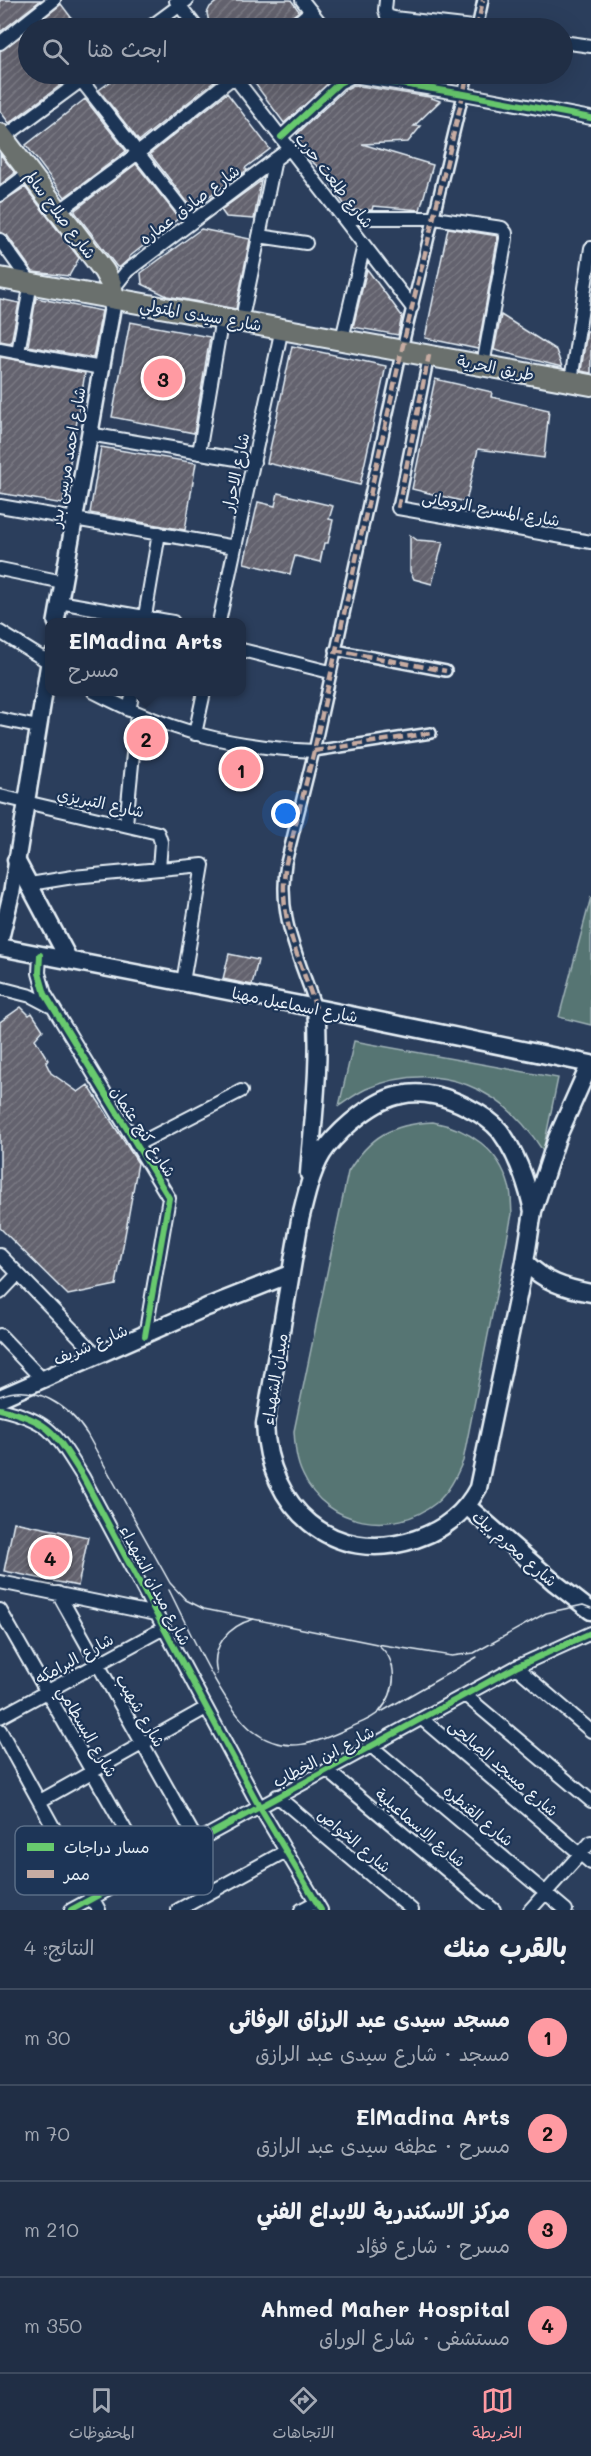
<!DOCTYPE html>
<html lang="ar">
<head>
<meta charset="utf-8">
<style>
  body { margin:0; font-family:Mali,"Playpen Sans Arabic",sans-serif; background:#28364c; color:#f1f3f6; direction:rtl }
  .you { position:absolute; left:286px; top:814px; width:21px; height:21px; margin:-15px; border:4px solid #fff; border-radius:50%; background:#1a73e8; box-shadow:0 0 0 9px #1a73e833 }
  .badge { display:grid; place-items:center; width:39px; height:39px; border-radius:50%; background:#ff9aa2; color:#111; font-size:20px; font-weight:700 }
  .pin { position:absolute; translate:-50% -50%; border:3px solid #fff; box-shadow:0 2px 6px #0006 }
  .popup { position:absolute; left:45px; top:618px; width:201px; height:78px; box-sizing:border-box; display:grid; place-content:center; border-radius:12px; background:#202e45; filter:drop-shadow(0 2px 4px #0005); font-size:20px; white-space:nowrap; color:#a2a8b3 }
  .popup b { font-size:22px; color:#f1f3f6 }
  .popup::after { content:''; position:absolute; left:50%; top:100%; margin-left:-12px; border:12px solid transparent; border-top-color:#202e45 }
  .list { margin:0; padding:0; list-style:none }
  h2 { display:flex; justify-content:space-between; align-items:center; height:78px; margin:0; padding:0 24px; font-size:26px }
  h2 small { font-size:20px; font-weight:400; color:#a2a8b3 }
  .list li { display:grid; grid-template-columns:39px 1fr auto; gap:18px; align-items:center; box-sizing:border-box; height:96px; padding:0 24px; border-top:2px solid #3d4a5e }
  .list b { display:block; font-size:22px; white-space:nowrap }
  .list p { margin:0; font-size:20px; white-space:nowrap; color:#a2a8b3 }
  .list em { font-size:20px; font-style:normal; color:#a2a8b3 }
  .icon { flex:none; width:33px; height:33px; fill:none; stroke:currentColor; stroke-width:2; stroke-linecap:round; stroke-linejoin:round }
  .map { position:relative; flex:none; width:591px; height:1910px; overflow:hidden; direction:ltr }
  .search { position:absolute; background:#202e45; box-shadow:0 6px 24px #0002; left:18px; right:18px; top:18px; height:66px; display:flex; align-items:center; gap:15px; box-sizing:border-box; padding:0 21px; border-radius:33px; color:#a2a8b3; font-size:22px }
  .sheet { height:462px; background:#202e45 }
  nav { display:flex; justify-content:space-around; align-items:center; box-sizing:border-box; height:84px; border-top:2px solid #3d4a5e; background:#202e45; font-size:16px; color:#a2a8b3 }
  nav a { display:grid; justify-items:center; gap:3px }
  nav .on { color:#ff9aa2 }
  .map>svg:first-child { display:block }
  .green { fill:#567473; stroke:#9fb2b6; stroke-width:1.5 }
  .building { fill:url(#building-hatch); stroke:#e8f1f8; stroke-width:1.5 }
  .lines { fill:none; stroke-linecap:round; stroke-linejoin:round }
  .pedestrian-casing { stroke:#e8f1f8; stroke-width:14 }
  .minor-casing { stroke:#e8f1f8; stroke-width:16 }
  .tertiary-casing { stroke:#e8f1f8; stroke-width:20 }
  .secondary-casing { stroke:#e8f1f8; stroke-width:21 }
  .primary-casing { stroke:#e8f1f8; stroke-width:24 }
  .pedestrian { stroke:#1d3557; stroke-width:9 }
  .minor { stroke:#1d3557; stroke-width:12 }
  .tertiary { stroke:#1d3557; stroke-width:15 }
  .secondary { stroke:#1d3557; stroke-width:16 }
  .primary { stroke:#6b706d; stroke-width:20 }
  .tram { stroke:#e8f1f8; stroke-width:1.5 }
  .quiet { stroke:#c7aca2; stroke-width:4.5; stroke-dasharray:9 4.5; stroke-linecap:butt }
  .cycleway-casing { stroke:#1d3557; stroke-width:10 }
  .cycleway { stroke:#67ca6e; stroke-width:6 }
  .labels { text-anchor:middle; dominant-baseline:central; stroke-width:4.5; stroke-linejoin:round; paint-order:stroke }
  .street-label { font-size:16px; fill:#e8f1f8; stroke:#1d3557 }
  .key { fill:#1d3557; stroke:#5a6d87; stroke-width:1.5 }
  .key-label { font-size:16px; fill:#e8f1f8 }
</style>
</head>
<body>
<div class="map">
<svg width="591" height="1910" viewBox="0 0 591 1910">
  <defs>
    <pattern id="building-hatch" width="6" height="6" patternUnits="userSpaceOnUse" patternTransform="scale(1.5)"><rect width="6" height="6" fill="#63626e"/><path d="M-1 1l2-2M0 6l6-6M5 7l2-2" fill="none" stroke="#797983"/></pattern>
  </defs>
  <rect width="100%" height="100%" fill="#2b3e5c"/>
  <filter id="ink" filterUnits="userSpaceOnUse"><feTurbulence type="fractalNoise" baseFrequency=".0167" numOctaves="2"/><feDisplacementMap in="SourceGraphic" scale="12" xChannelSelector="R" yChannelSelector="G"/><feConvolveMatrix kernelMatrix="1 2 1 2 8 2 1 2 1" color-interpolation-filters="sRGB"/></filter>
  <g filter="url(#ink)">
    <path class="green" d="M591,897V1025L559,1017Z
      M354,1041L558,1078L543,1151C503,1087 439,1059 366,1089C357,1093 348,1100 339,1106Z
      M433,1122C469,1129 499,1149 509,1186C512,1194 511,1205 512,1214L463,1461C456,1477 449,1492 436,1503C394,1537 326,1526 303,1475C296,1461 295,1446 294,1431L348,1172C370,1136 392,1124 433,1122Z"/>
    <path class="building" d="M0,0H41L0,32Z
      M219,0H291L299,11L285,22L283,28H213L209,23L207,13L210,7Z
      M61,4L79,28H31L59,6Z
      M28,31V74H76L9,123L0,111V51Z
      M121,74H224L139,141L99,90Z
      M248,74H340L284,123Z
      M354,85L429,97L440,101L414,126H421L408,142L362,144L433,165L420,210L373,206L372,210H348L322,170L310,160L300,143V139L297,134L344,90Z
      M227,93L270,149L245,168L247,170L192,208L150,154Z
      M85,99L126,151L65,197L26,145Z
      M0,154L15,173L0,185Z
      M136,164L179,218L129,257L130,258L120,267H117L75,212V210Z
      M261,181L254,219L226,217L221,210Z
      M25,187L79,258L69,276L33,272L7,235L0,232V203Z
      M448,228L498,236L478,349L425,338Z
      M201,229L250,239L236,309L167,296L142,284L141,273Z
      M367,269L402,316L398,335L353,327Z
      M36,298L102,311L93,358L28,346Z
      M0,299L19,303L11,343L0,341Z
      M501,315L556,350L562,367L494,350Z
      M130,322L210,337L194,433L112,417Z
      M587,331H591V373L581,371Z
      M292,346L386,366L360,485L267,463Z
      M0,357L85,373L63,504L0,493Z
      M435,379L492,392L491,397L549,410L544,458L478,449L466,502L412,489Z
      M101,447L196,463L185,530L90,513Z
      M278,493L333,506L329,519L333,520L328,543H324L320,562L295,556L290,574L244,563L258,502L275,506Z
      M410,535L417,540L443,542L432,584L414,579L410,571Z
      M229,954L258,960L252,985L223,979Z
      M21,1007L29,1015L32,1013L43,1030L35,1039L48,1060L46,1063L51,1073L78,1092L88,1085L138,1163L116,1285L68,1295L0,1228V1022Z
      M14,1522L88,1537L78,1586L4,1571Z"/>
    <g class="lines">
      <g class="pedestrian-casing">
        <path id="pedestrian" d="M477,28L483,0
          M398,508L429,355
          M335,650L446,671
          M314,751L431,733
          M316,1008C299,956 277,918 286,863L314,751L402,349L468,74"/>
      </g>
      <g class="minor-casing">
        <path id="minor" d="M302,0L324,28
          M386,0L385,10L387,16L394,18L482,28
          M176,1L197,28
          M149,28L187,0
          M291,28L311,11
          M562,42L591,46
          M0,43L54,0
          M232,74L412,307
          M81,80L192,222
          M281,137L339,83L353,76L464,94L591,118
          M3,138L90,74
          M0,195L29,173
          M58,212L138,153L237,74
          M344,218H434L502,228L506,233V239L483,365
          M259,236L306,243
          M0,240L31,283L18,352
          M112,290L127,271L290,148
          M244,309L275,159
          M342,339L364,245
          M0,349L101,368
          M571,381L591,248
          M89,434L254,462
          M199,453L222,318
          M0,506L235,547
          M398,508L591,542
          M0,569L63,582
          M59,602L173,622
          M144,622L159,533
          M219,622L282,328
          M0,632L50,663
          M242,650L330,672
          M94,692C169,731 229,747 314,751
          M129,710L133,692
          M0,719L38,727
          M195,734L204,692
          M0,796L158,833L161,842L159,869
          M126,824L137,714
          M30,884L73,877L203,865L183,982
          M40,955L39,973L45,994L169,1198L145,1336
          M0,988L31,996L50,1006
          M136,1145L241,1091
          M0,1255L97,1355
          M0,1293L18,1274
          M0,1335L42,1379
          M0,1409C52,1421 56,1435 83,1477L259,1806L321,1910
          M0,1582L156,1614
          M58,1593L197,1841
          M0,1610L147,1868
          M516,1667L591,1731
          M465,1695L591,1801
          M0,1717L164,1628
          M422,1719L591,1863
          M0,1730L99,1910
          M371,1746L566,1910
          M327,1770L494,1910
          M277,1796L412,1910
          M40,1801L206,1708
          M71,1910L516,1667L591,1633
          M178,1910L286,1851
          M301,1910L316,1902
          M530,1910L591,1842"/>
      </g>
      <g class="tertiary-casing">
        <path id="tertiary" d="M56,622L114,298
          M0,941L12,891L50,657"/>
      </g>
      <g class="secondary-casing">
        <path id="secondary" d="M16,860L69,960
          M0,947L316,1008L591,1064
          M309,1174C313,1119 321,1063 316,1008
          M533,1211C527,1183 518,1155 500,1131C492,1121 479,1113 467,1107C448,1097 423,1090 401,1095C375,1099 343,1127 327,1147C312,1166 306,1196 300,1220L265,1424C268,1507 332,1567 416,1539C443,1530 465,1513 478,1488L525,1262L533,1211L557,1138L590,1064
          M525,1262C545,1282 564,1288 591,1293
          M0,1398L207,1307L290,1274
          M468,1507L555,1583L591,1611"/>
      </g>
      <g class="primary-casing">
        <path id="primary" d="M0,134L104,271L111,284L114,298
          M0,278L591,385"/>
      </g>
      <use href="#pedestrian" class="pedestrian"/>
      <use href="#minor" class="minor"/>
      <use href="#tertiary" class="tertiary"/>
      <use href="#secondary" class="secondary"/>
      <use href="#primary" class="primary"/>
      <path class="tram" d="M0,1396C34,1382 69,1406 87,1434L170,1583L186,1600L204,1609L377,1644L452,1656L474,1653L546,1613L583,1605L591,1608
        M169,1590C187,1625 224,1709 253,1731C285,1756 318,1743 351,1727C360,1723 372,1719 379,1712C397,1692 400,1661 377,1644
        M217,1674C210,1647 228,1626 254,1619
        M381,1712L477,1657"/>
      <path class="quiet" d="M477,28L483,0
        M398,508L429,355
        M335,650L446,671
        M314,751L431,733
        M316,1008C299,956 277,918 286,863L314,751L402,349L468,74"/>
      <g class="cycleway-casing">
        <path id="cycleway" d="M281,137L339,83L353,76L464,94L591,118
          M40,955L39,973L45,994L169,1198L145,1336
          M0,1409C52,1421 56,1435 83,1477L259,1806L321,1910
          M71,1910L516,1667L591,1633"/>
      </g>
      <use href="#cycleway" class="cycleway"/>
    </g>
  </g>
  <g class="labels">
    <g class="street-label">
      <text transform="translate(335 180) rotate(52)">شارع طلعت حرب</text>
      <text transform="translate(189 204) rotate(-37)">شارع صادق عماره</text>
      <text transform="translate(61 214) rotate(53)">شارع صلاح سالم</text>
      <text transform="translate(201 314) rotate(10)">شارع سيدى المتولي</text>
      <text transform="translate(496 367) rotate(11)">طريق الحرية</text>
      <text transform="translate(67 457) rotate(-80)">شارع احمد مرسى بدر</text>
      <text transform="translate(235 472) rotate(-78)">شارع الاحرار</text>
      <text transform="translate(491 508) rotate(10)">شارع المسرح الرومانى</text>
      <text transform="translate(101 802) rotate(12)">شارع التبريزي</text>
      <text transform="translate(295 1004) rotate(11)">شارع اسماعيل مهنا</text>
      <text transform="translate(144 1131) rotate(57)">شارع كنج عثمان</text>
      <text transform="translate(90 1344) rotate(-23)">شارع شريف</text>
      <text transform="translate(274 1379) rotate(-81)">ميدان الشهداء</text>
      <text transform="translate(515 1548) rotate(41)">شارع محرم بيك</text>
      <text transform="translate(156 1585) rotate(62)">شارع ميدان الشهداء</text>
      <text transform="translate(74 1658) rotate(-29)">شارع البرامكه</text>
      <text transform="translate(141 1710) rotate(60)">شارع شهيب</text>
      <text transform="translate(88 1731) rotate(60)">شارع البسطامي</text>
      <text transform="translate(323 1756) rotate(-28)">شارع ابن الخطاب</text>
      <text transform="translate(504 1767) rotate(41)">شارع مسجد الصالحى</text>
      <text transform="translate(479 1815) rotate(40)">شارع القنطره</text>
      <text transform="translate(421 1827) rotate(40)">شارع الاسماعيلية</text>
      <text transform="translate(355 1840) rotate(40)">شارع الخواص</text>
    </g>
  </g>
  <rect x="15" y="1826" width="198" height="69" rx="9" class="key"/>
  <rect x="27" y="1843" width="27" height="8" fill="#67ca6e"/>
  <rect x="27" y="1870" width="27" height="8" fill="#c7aca2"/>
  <g class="key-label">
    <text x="64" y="1853">مسار دراجات</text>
    <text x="64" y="1880">ممر</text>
  </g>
</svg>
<div class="you"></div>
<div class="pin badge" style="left:241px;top:769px">1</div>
<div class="pin badge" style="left:146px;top:738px">2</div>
<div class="popup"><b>ElMadina Arts</b>مسرح</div>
<div class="pin badge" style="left:163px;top:378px">3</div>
<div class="pin badge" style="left:50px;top:1557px">4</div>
<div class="search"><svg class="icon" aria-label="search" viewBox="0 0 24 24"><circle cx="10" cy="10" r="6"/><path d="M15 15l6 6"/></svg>ابحث هنا</div>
</div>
<section class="sheet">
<h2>بالقرب منك<small>النتائج: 4</small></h2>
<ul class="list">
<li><span class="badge">1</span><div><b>مسجد سيدى عبد الرزاق الوفائى</b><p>مسجد · شارع سيدى عبد الرازق</p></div><em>30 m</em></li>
<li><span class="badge">2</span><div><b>ElMadina Arts</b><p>مسرح · عطفه سيدى عبد الرازق</p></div><em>70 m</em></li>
<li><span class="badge">3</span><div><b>مركز الاسكندرية للابداع الفني</b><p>مسرح · شارع فؤاد</p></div><em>210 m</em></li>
<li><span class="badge">4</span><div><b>Ahmed Maher Hospital</b><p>مستشفى · شارع الوراق</p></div><em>350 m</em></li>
</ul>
</section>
<nav>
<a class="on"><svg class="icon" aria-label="map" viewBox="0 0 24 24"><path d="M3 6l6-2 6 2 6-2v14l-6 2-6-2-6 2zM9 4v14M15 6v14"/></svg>الخريطة</a>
<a><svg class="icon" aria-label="directions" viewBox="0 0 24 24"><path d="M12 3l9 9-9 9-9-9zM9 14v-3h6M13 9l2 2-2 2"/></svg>الاتجاهات</a>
<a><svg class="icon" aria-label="saved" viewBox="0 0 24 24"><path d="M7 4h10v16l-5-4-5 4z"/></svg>المحفوظات</a>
</nav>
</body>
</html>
